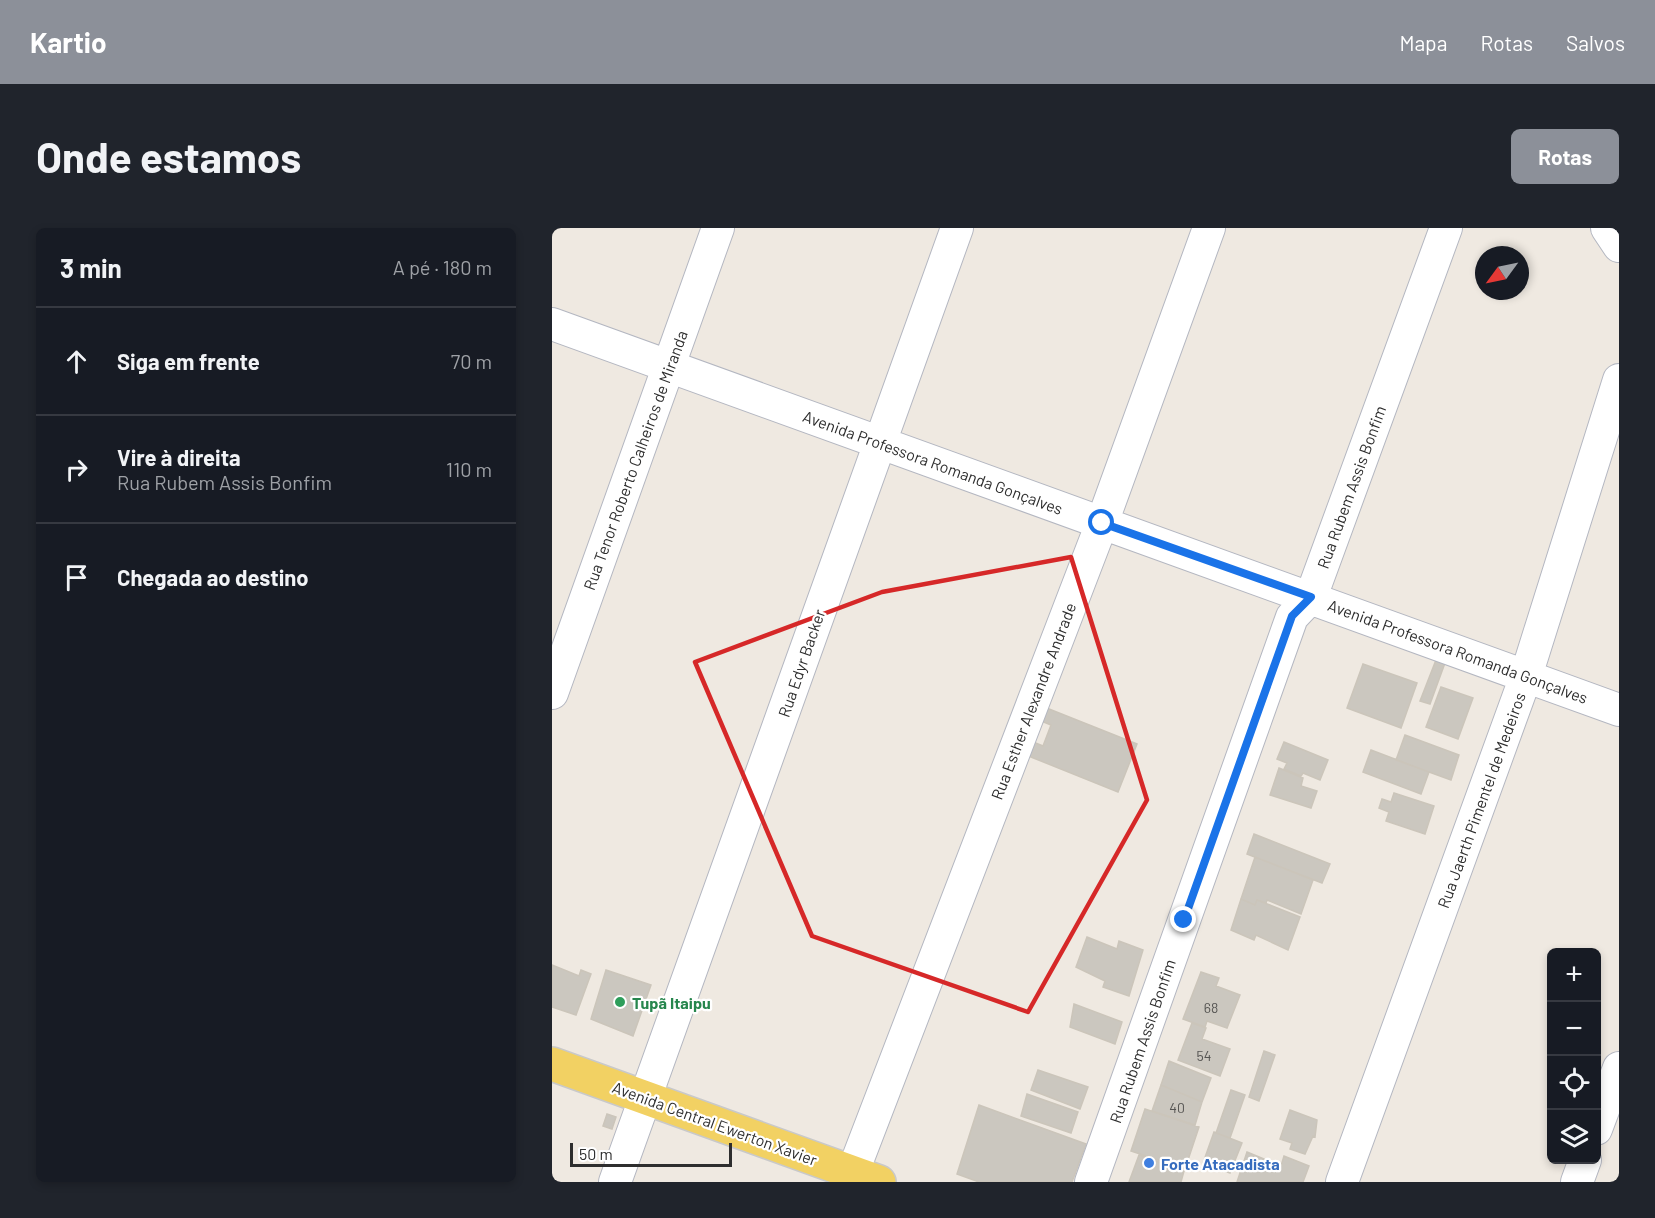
<!DOCTYPE html>
<html lang="pt">
<head>
<meta charset="utf-8">
<style>
  body { margin:0; font-family:Barlow,sans-serif; background:#20242c; color:#f1f3f6 }
  .controls { position:absolute; right:18px; bottom:18px; display:grid; overflow:hidden; border-radius:9px; box-shadow:0 3px 9px #0003 }
  .controls button { width:54px; height:54px; display:grid; place-items:center; padding:0; border:0; border-bottom:2px solid #363941; background:#171b24; color:#f1f3f6; font:30px sans-serif }
  .compass { position:absolute; left:923px; top:18px; width:54px; height:54px; border-radius:50%; background:#171b24; box-shadow:0 3px 9px #0003; rotate:237deg }
  .scale { position:absolute; left:18px; bottom:15px; width:162px; box-sizing:border-box; padding-left:6px; border:3px solid #2e2e2e; border-top:0; font-size:16px; line-height:21px; white-space:nowrap; color:#2e2e2e; -webkit-text-stroke:4px #fff; paint-order:stroke }
  .stop { position:absolute; width:18px; height:18px; margin:-14px; border:4px solid #1a73e8; border-radius:50%; background:#fff }
  .stop.end { background:#1a73e8; border-color:#fff; box-shadow:0 2px 6px #0008 }
  .list { margin:0; padding:0; list-style:none }
  h2 { display:flex; justify-content:space-between; align-items:center; height:78px; margin:0; padding:0 24px; font-size:26px }
  h2 small { font-size:20px; font-weight:400; color:#9ea1a6 }
  .list li { display:grid; grid-template-columns:39px 1fr auto; gap:18px; align-items:center; box-sizing:border-box; height:108px; padding:0 24px; border-top:2px solid #363941 }
  .list b { display:block; font-size:22px; white-space:nowrap }
  .list p { margin:0; font-size:20px; white-space:nowrap; color:#9ea1a6 }
  .list em { font-size:20px; font-style:normal; color:#9ea1a6 }
  .icon { flex:none; width:33px; height:33px; fill:none; stroke:currentColor; stroke-width:2; stroke-linecap:round; stroke-linejoin:round }
  .map { position:relative; flex:none; width:1067px; height:954px; overflow:hidden; border-radius:9px }
  header { display:flex; align-items:center; gap:36px; box-sizing:border-box; height:84px; padding:0 30px; background:#8c9099; color:#fff }
  header strong { font-size:28px }
  nav { display:flex; gap:33px; margin-inline-start:auto; font-size:21px }
  .intro { display:flex; align-items:center; justify-content:space-between; box-sizing:border-box; height:144px; padding:0 36px }
  h1 { margin:0; font-size:42px }
  .button { padding:15px 27px; border-radius:9px; background:#8c9099; color:#fff; font-size:21px; font-weight:700 }
  main { display:flex; gap:36px; padding:0 36px }
  aside { flex:1; background:#171b24; border-radius:9px; box-shadow:0 3px 9px #0003 }
  .map>svg:first-child { display:block }
  .building { fill:#cbc7bf; stroke:#cbc5ba; stroke-width:1.5 }
  .lines { fill:none; stroke-linecap:round; stroke-linejoin:round }
  .minor-casing { stroke:#b4b7c1; stroke-width:34 }
  .major-casing { stroke:#c9c9c9; stroke-width:36 }
  .minor { stroke:#fff; stroke-width:32 }
  .major { stroke:#f2d163; stroke-width:33 }
  .route { stroke:#1a73e8; stroke-width:8 }
  .marked { fill:none; stroke:#d62828; stroke-width:4.5; stroke-linejoin:round }
  .leisure-dot { fill:#2e9e5b; stroke:#fff; stroke-width:2 }
  .shop-dot { fill:#3f7fe0; stroke:#fff; stroke-width:2 }
  .labels { text-anchor:middle; dominant-baseline:central; stroke-width:4.5; stroke-linejoin:round; paint-order:stroke }
  .number-label { font-size:14px; fill:#555452 }
  .street-label { font-size:16px; fill:#2e2e2e; stroke:#fff }
  .leisure-label { font-size:16px; font-weight:bold; fill:#27864d; stroke:#fff; text-anchor:start }
  .shop-label { font-size:16px; font-weight:bold; fill:#366cbe; stroke:#fff; text-anchor:start }
</style>
</head>
<body>
<header>
<strong>Kartio</strong>
<nav><a>Mapa</a><a>Rotas</a><a>Salvos</a></nav>
</header>
<div class="intro"><h1>Onde estamos</h1><a class="button">Rotas</a></div>
<main>
<aside>
<h2>3 min<small>A pé · 180 m</small></h2>
<ul class="list">
<li><svg class="icon" aria-label="ahead" viewBox="0 0 24 24"><path d="M12 20V5M6 11l6-6 6 6"/></svg><div><b>Siga em frente</b></div><em>70 m</em></li>
<li><svg class="icon" aria-label="right" viewBox="0 0 24 24"><path d="M7 20v-9h11M14 6l5 5-5 5"/></svg><div><b>Vire à direita</b><p>Rua Rubem Assis Bonfim</p></div><em>110 m</em></li>
<li><svg class="icon" aria-label="arrive" viewBox="0 0 24 24"><path d="M6 21V4h12l-3 4 3 4H6"/></svg><div><b>Chegada ao destino</b></div></li>
</ul>
</aside>
<div class="map">
<svg width="1067" height="954" viewBox="0 0 1067 954">
  <rect width="100%" height="100%" fill="#efe9e1"/>
  <path class="building" d="M884,432L893,435L878,476L868,473Z
    M811,436L865,455L849,500L795,480Z
    M889,459L921,470L906,511L874,499Z
    M487,477L585,516L566,564L469,525L474,511L491,518L499,497L482,490Z
    M853,507L907,527L899,552L844,532Z
    M732,514L776,532L768,552L751,545L749,548L732,541L735,535L725,531Z
    M819,522L877,544L869,566L811,544Z
    M727,540L751,550L749,558L765,563L759,580L718,567Z
    M842,565L882,578L873,606L834,593L837,584L827,580L830,571L839,574Z
    M702,606L778,636L770,655L695,626Z
    M703,629L761,652L749,686L715,672L714,675L705,672L703,677L689,671Z
    M689,671L703,677L705,672L748,689L736,722L704,707L702,712L679,702Z
    M535,709L565,721L567,713L591,722L577,768L551,759L553,753L524,739Z
    M0,737L27,748L29,742L39,746L24,787L0,779Z
    M54,742L99,757L81,808L39,791Z
    M649,744L667,750L664,758L688,767L675,800L655,793L653,799L631,791Z
    M522,776L570,794L563,816L518,799Z
    M640,795L654,800L650,811L678,821L668,848L626,832Z
    M712,823L723,827L707,873L697,869Z
    M617,833L659,850L650,874L609,857Z
    M486,842L536,859L528,881L479,862Z
    M609,857L650,874L643,897L600,883Z
    M679,862L693,867L678,910L664,905Z
    M475,866L526,884L519,905L469,888Z
    M427,877L534,916L520,954H427L405,946Z
    M593,881L647,899L633,941L579,923Z
    M738,882L765,892L763,909L761,908L753,926L738,921L740,915L728,911Z
    M55,886L64,889L60,901L51,898Z
    M662,904L690,915L678,945L651,935Z
    M695,924L729,938L732,928L757,938L751,954H685Z
    M587,927L632,943L629,954H577Z"/>
  <g class="lines">
    <g class="minor-casing">
      <path id="minor" d="M1055,0L1067,18
        M0,96L1067,482
        M0,465L166,0
        M1044,901L1067,840
        M63,954L405,0
        M297,954L550,295L657,0
        M539,954L740,389L759,369L894,0
        M790,954L974,448L1067,152
        M1025,954L1033,932"/>
    </g>
    <g class="major-casing">
      <path id="major" d="M0,836L327,954"/>
    </g>
    <use href="#minor" class="minor"/>
    <use href="#major" class="major"/>
  </g>
  <g class="lines">
    <path class="route" d="M550,295L759,369L740,388L632,692"/>
  </g>
  <path class="marked" d="M519,329L595,572L476,784L260,708L143,434L330,364Z"/>
  <circle class="leisure-dot" cx="68" cy="774" r="6"/>
  <circle class="shop-dot" cx="597" cy="935" r="6"/>
  <g class="labels">
    <g class="number-label">
      <text x="659" y="779">68</text>
      <text x="652" y="827">54</text>
      <text x="625" y="879">40</text>
    </g>
    <g class="street-label">
      <text transform="translate(83 232) rotate(-70)">Rua Tenor Roberto Calheiros de Miranda</text>
      <text transform="translate(381 234) rotate(20)">Avenida Professora Romanda Gonçalves</text>
      <text transform="translate(799 259) rotate(-70)">Rua Rubem Assis Bonfim</text>
      <text transform="translate(906 423) rotate(20)">Avenida Professora Romanda Gonçalves</text>
      <text transform="translate(249 435) rotate(-71)">Rua Edyr Backer</text>
      <text transform="translate(481 473) rotate(-69)">Rua Esther Alexandre Andrade</text>
      <text transform="translate(929 572) rotate(-70)">Rua Jaerth Pimentel de Medeiros</text>
      <text transform="translate(590 813) rotate(-71)">Rua Rubem Assis Bonfim</text>
      <text transform="translate(163 895) rotate(20)">Avenida Central Ewerton Xavier</text>
    </g>
    <g class="leisure-label">
      <text x="80" y="774">Tupã Itaipu</text>
    </g>
    <g class="shop-label">
      <text x="609" y="935">Forte Atacadista</text>
    </g>
  </g>
</svg>
<div class="controls">
<button>+</button>
<button>−</button>
<button><svg class="icon" aria-label="locate" viewBox="0 0 24 24"><circle cx="12" cy="12" r="6"/><path d="M12 2v4M12 18v4M2 12h4M18 12h4"/></svg></button>
<button><svg class="icon" aria-label="layers" viewBox="0 0 24 24"><path d="M12 4l9 5-9 5-9-5zM3 14l9 5 9-5"/></svg></button>
</div>
<svg class="compass" viewBox="-18 -18 36 36"><path d="M0-13l5 13h-10z" fill="#e53935"/><path d="M0 13l5-13h-10z" fill="#9ea1a6"/></svg>
<div class="scale">50 m</div>
<div class="stop" style="left:550px;top:295px"></div>
<div class="stop end" style="left:632px;top:692px"></div>
</div>
</main>
</body>
</html>
